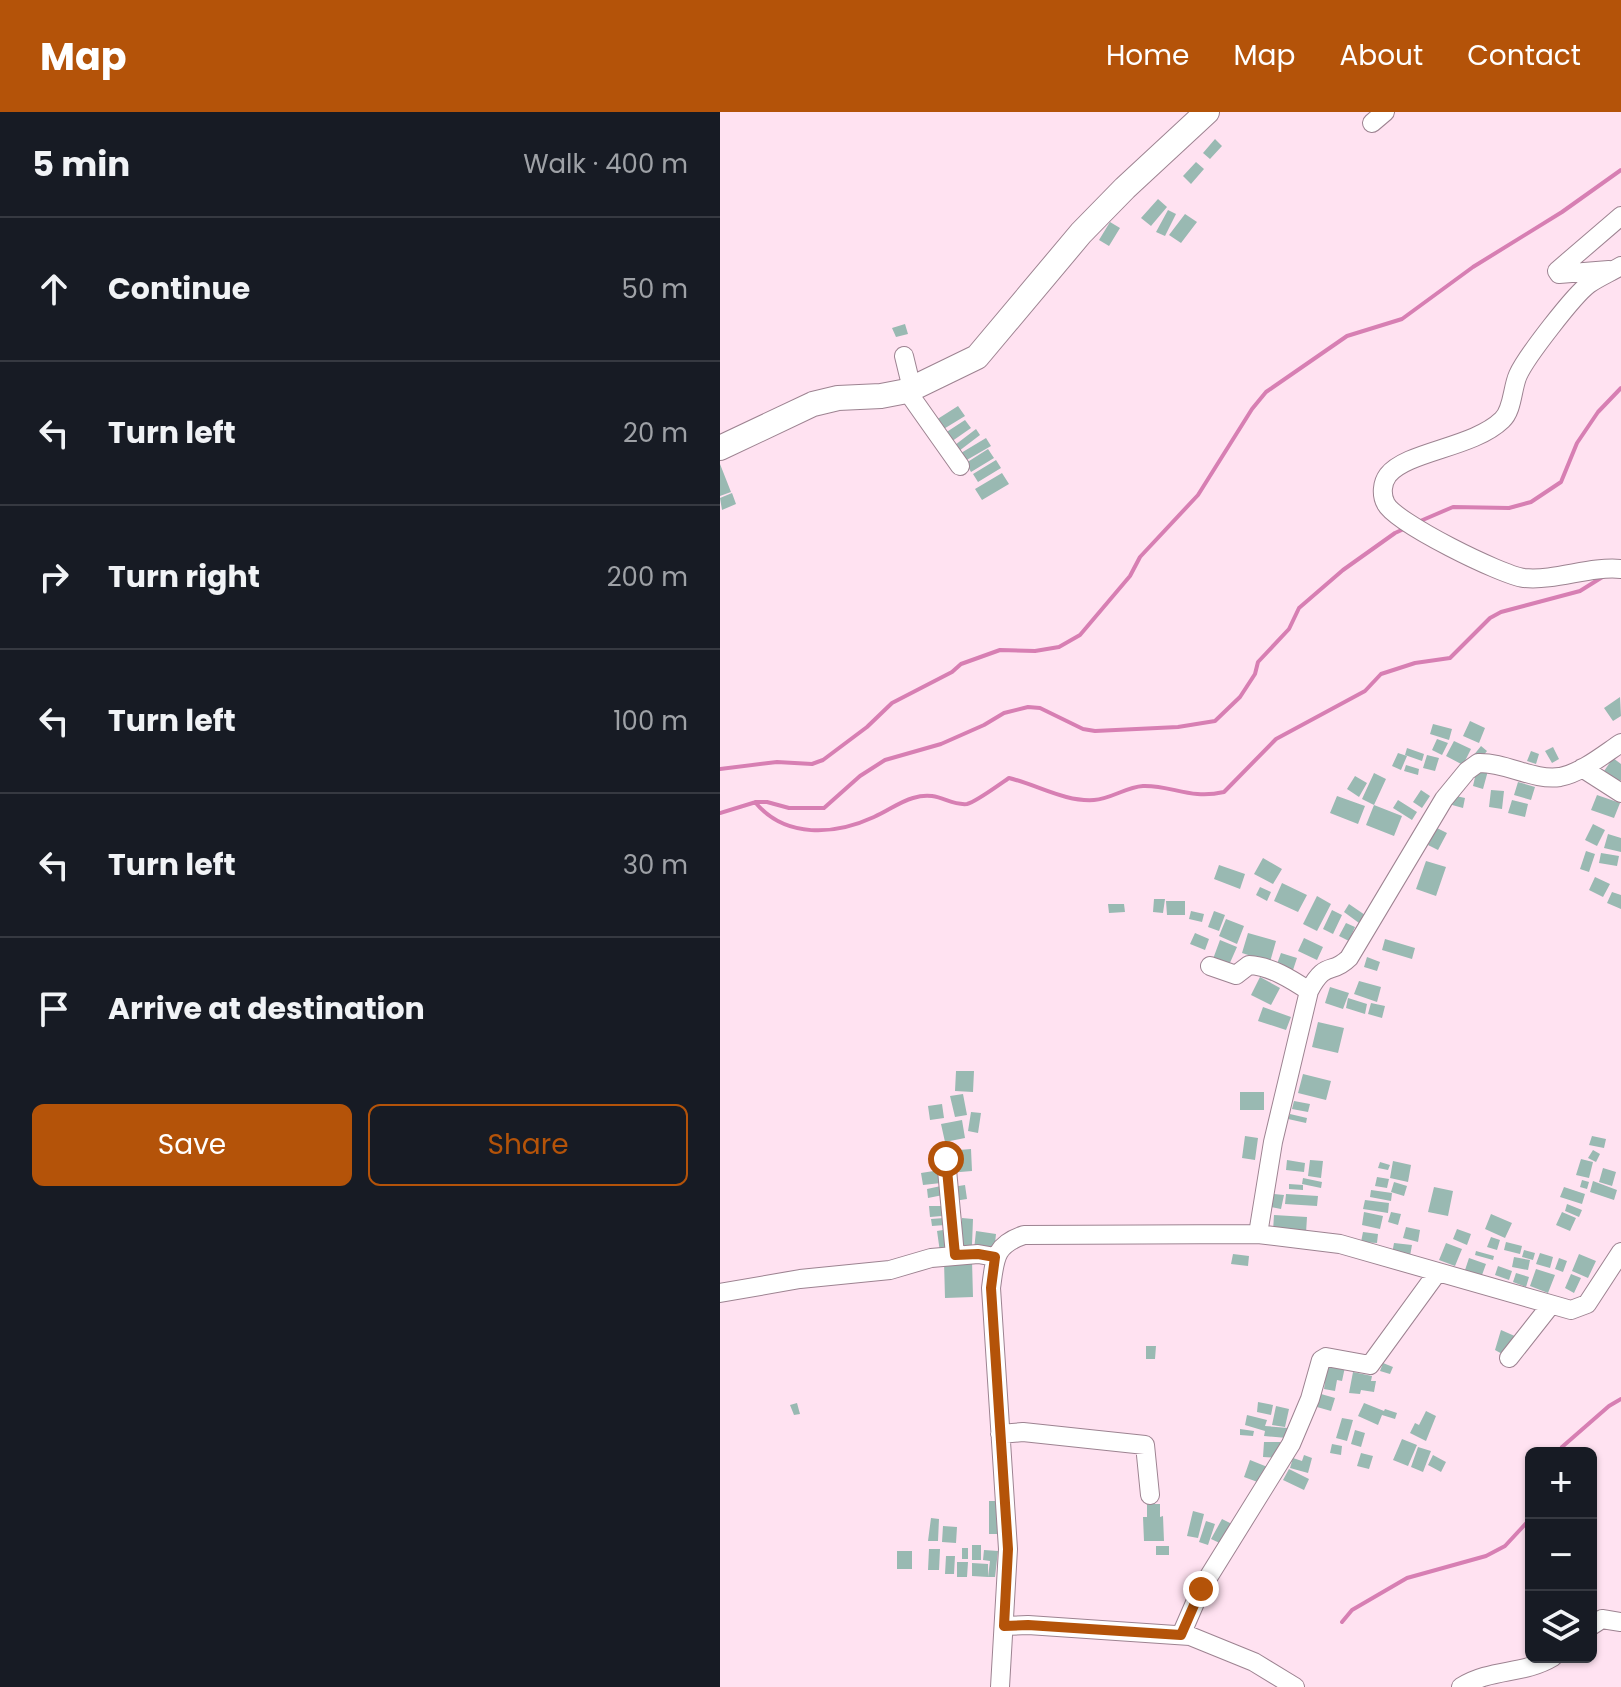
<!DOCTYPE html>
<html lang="en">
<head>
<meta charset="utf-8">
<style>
  body { margin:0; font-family:Poppins,sans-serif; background:#242831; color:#f1f3f6 }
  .controls { position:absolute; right:24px; bottom:24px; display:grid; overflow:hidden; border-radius:12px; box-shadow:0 2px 6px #0004 }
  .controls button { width:72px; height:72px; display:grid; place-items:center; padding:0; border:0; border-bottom:2px solid #363941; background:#171b24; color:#f1f3f6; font:40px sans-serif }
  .stop { position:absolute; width:24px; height:24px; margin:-18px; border:6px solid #b45309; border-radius:50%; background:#fff }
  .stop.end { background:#b45309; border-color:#fff; box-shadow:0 2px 8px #0008 }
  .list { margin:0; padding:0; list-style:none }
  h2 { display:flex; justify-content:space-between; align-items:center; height:104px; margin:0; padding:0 32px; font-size:34px }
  h2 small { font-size:26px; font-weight:400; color:#9ea1a6 }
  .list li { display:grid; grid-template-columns:52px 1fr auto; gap:24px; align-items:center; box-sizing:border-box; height:144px; padding:0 32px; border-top:2px solid #363941 }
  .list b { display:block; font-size:30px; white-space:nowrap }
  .list em { font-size:26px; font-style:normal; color:#9ea1a6 }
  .actions { display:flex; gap:16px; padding:24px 32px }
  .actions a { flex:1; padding:18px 0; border:2px solid #b45309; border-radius:12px; text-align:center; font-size:28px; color:#b45309 }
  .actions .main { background:#b45309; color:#fff }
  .icon { flex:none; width:44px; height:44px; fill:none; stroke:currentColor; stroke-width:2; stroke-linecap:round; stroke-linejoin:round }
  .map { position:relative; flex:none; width:901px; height:1575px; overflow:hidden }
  header { display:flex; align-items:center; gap:48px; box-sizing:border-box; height:112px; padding:0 40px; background:#b45309; color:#fff }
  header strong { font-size:38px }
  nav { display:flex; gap:44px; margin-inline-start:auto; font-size:28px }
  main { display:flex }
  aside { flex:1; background:#171b24 }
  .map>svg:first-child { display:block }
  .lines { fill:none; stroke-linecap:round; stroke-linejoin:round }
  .stream { stroke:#d77fb3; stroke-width:4 }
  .building { fill:#99b9b2 }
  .minor-casing { stroke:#9d8391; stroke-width:20 }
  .major-casing { stroke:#9d8391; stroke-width:26 }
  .minor { stroke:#fff; stroke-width:18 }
  .major { stroke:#fff; stroke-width:24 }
  .route { stroke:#b45309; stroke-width:10 }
</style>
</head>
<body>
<header>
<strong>Map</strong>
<nav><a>Home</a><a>Map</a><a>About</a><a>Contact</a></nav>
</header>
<main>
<aside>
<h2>5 min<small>Walk · 400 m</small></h2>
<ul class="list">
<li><svg class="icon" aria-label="ahead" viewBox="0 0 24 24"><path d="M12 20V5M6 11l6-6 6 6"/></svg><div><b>Continue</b></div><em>50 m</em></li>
<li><svg class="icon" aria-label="left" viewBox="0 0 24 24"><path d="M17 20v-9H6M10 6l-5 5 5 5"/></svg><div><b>Turn left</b></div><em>20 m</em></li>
<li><svg class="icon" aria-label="right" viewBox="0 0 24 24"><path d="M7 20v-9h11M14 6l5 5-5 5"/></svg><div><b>Turn right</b></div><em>200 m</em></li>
<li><svg class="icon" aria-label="left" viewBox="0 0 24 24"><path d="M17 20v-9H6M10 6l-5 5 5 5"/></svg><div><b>Turn left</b></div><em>100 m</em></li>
<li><svg class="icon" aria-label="left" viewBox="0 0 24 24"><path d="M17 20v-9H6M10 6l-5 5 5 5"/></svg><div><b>Turn left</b></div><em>30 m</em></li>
<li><svg class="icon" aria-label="arrive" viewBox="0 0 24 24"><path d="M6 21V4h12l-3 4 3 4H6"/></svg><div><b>Arrive at destination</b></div></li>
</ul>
<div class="actions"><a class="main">Save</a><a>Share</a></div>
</aside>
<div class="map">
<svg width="901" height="1575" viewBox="0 0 901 1575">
  <rect width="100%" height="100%" fill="#ffe2f1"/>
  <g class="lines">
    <path class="stream" d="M698,410L733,395L789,396L811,390L841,370L857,331L878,300L901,276
      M0,657L57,650L92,652L103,648L147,615L172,591L232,560L241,552L280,538L315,539L339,535L360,523L410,464L420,445L478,383L532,297L546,280L627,224L682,207L753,155L842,100L901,58
      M35,690C65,727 115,723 154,705C168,699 179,690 193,686C219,678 228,694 247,692C256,690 280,672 289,666C318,673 345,690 374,688C391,687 406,675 423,674C452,673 470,688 504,680L556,627L645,579L661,562L695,551L730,546L770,506L781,500L860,479L884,464
      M0,701L36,690H47L69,696H104L140,664L165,648L221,632L264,613L284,601L308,595L320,596L363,617L375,619L458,615L495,609L520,585L535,562L538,550L569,517L579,496L623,458L675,421L686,416
      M839,1341L842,1335L889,1294L901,1287
      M622,1510L632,1498L687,1466L766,1444L785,1434L811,1406"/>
  </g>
  <path class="building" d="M495,27L502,34L490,47L483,41Z
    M476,50L484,57L471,72L463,64Z
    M438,87L447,95L431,114L421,106Z
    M448,98L456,102L445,124L436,120Z
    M465,102L477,110L461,131L449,123Z
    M390,110L400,116L389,134L379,128Z
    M185,212L188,222L176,225L172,216Z
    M238,294L245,304L222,318L216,308Z
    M245,308L251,316L228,332L222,323Z
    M256,317L260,323L239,339L235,333Z
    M266,326L271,334L245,349L241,341Z
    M268,337L274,346L251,360L246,351Z
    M276,348L281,356L258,370L253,362Z
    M0,352L11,380L0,384Z
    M282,361L289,372L262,388L255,377Z
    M12,381L16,392L2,398L0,386Z
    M900,585L901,604L893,609L884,596Z
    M750,609L765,616L759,631L743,624Z
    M713,612L732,617L729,628L710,622Z
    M717,627L728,631L722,643L712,638Z
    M734,629L751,637L743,653L726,644Z
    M761,634L767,639L759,649L753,644Z
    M833,635L839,647L832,651L825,639Z
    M687,636L704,642L702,649L685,643Z
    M811,639L819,642L816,652L807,649Z
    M678,641L687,644L681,658L672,654Z
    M707,643L719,646L715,659L703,656Z
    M893,646L901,652V668L897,673L882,662Z
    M758,652L769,655L763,677L753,674Z
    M686,653L699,657L698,663L684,659Z
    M654,661L666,667L654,693L642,687Z
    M635,664L647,671L639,685L627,677Z
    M798,670L815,675L811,688L794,683Z
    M701,678L710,684L702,696L693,690Z
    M771,678L784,679L782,697L769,695Z
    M727,682L745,686L743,696L725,691Z
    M877,683L900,691L894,706L871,698Z
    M617,684L645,694L638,712L610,701Z
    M678,688L697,700L692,708L673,696Z
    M792,688L808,692L805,705L788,701Z
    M654,693L682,704L674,724L646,713Z
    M873,712L885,718L877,734L865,728Z
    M717,716L727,721L718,738L708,733Z
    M888,722L901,726V740L884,736Z
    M866,739L875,742L869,760L860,757Z
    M881,741L899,744L897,754L879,751Z
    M543,746L562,757L553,772L534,762Z
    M706,749L726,755L716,784L696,777Z
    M499,753L525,762L520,777L494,767Z
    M875,765L890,772L883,785L869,778Z
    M562,771L587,783L578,800L554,789Z
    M540,775L551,780L547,789L536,783Z
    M892,780L901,783V797L887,791Z
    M597,784L611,792L597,819L583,812Z
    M434,787H445L443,801L433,800Z
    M446,789H465V803H447Z
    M388,792H404L405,800L389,801Z
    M629,792L645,803L639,811L624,800Z
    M612,798L622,803L613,822L603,817Z
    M471,799L484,802L482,810L469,807Z
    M494,799L505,803L499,819L488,815Z
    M506,807L524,814L517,832L499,824Z
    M626,811L635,815L629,829L619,824Z
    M475,821L489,827L485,838L470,832Z
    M528,821L556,829L550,850L522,841Z
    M584,826L603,835L597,848L578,839Z
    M665,827L695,836L692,847L662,838Z
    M500,828L517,835L509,853L493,847Z
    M561,841L577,846L573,858L557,852Z
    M647,845L660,850L657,859L644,855Z
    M540,865L560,876L551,893L531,883Z
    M639,869L661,875L657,890L634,882Z
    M610,875L629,881L623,897L605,891Z
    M628,886L647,892L645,902L626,896Z
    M651,891L665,894L662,906L648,902Z
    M543,895L571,905L566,918L538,909Z
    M598,910L624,916L618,941L592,935Z
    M236,959H254L253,980L235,979Z
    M583,962L611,969L606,988L578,981Z
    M520,980H544V998H520Z
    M243,982L247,1003L235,1005L230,984Z
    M574,989L590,992L588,1000L572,997Z
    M222,992L224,1006L210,1008L208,994Z
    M251,1000L261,1001L258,1021L248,1019Z
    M570,1002L587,1006L586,1011L568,1007Z
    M242,1008L245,1026L225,1030L221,1012Z
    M525,1024L538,1026L535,1048L522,1046Z
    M872,1024L886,1027L884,1036L869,1033Z
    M251,1037L252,1059L228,1061L227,1039Z
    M873,1038L880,1042L876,1050L868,1046Z
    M861,1047L873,1050L869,1066L856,1063Z
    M567,1048L585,1051L584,1060L566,1058Z
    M590,1048L603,1049L601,1066L588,1064Z
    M673,1049L691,1053L688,1070L670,1066Z
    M660,1050L670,1053L668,1058L658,1056Z
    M883,1056L896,1060L892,1074L879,1070Z
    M220,1058L221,1071L203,1073L201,1061Z
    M657,1065L669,1067L667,1076L655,1074Z
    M583,1066L602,1070L601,1076L582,1072Z
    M862,1068L869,1070L867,1077L860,1075Z
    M873,1069L897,1078L894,1088L870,1080Z
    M674,1070L687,1074L684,1084L671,1080Z
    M569,1072L583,1073V1078L569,1077Z
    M245,1073L247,1087L234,1089L232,1075Z
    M221,1074L223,1083L208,1086L207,1077Z
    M714,1075L733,1079L728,1104L708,1100Z
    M844,1075L865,1082L862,1092L840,1085Z
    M651,1078L672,1081L671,1089L650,1085Z
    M554,1082L564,1083L561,1097L551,1095Z
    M566,1082L598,1084L597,1094L565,1092Z
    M645,1088L669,1091L668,1101L643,1097Z
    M847,1092L862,1098L859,1105L845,1099Z
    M209,1094H221L222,1104L210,1105Z
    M644,1100L663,1104L660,1117L642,1113Z
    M671,1100L681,1102L678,1113L668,1110Z
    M842,1100L856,1106L850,1119L836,1113Z
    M771,1102L792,1111L785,1126L765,1117Z
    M554,1103L587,1105L586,1121L553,1119Z
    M224,1106L225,1113L212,1114L211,1107Z
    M242,1106L253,1107L252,1133H241Z
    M686,1115L700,1118L698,1130L683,1126Z
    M229,1117L232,1139L220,1140L217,1119Z
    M737,1117L751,1122L747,1133L733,1127Z
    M256,1119L276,1122L274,1141L254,1138Z
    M643,1120L658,1122L657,1131L641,1130Z
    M771,1125L780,1128L777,1138L767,1135Z
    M786,1130L802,1134L800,1142L784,1138Z
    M674,1131L692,1133L690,1144L672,1142Z
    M726,1131L742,1137L735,1154L719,1148Z
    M804,1138L815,1141L813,1148L802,1145Z
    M756,1139L774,1144L773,1148L755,1143Z
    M820,1141L833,1145L830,1156L816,1152Z
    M513,1142L529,1144L528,1154L511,1152Z
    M859,1142L876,1149L868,1166L852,1159Z
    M794,1145L810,1148L808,1158L792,1155Z
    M749,1146L766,1152L762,1163L745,1158Z
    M839,1146L847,1149L843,1160L835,1157Z
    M252,1148L253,1185L225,1186L224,1149Z
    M778,1154L792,1159L789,1168L775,1163Z
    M816,1157L835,1163L828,1181L810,1174Z
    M796,1161L809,1165L806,1175L793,1170Z
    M851,1162L861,1166L854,1181L845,1176Z
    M781,1218L797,1225L784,1243L775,1238Z
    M426,1234H436L435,1247H426Z
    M663,1251L673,1255L670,1262L660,1259Z
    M607,1252L625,1255L622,1269L617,1268L615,1279L604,1277Z
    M633,1260L652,1264L651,1269H656L654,1280L641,1278L640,1282L629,1281Z
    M601,1282L615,1286L611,1299L597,1295Z
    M538,1290L553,1293L551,1303L537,1300Z
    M77,1291L80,1302L74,1303L70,1293Z
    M644,1291L664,1299L665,1297L677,1301L675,1307L662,1303L658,1313L638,1304Z
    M556,1294L569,1297L565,1315L552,1313Z
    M706,1299L716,1304L706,1329L690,1321L695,1311L699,1313Z
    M527,1303L547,1308L545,1314L568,1316L567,1326L544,1324L545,1319L525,1313Z
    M622,1306L633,1308L627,1329L616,1326Z
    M520,1317L534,1319L533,1324L520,1323Z
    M635,1318L645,1321L641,1335L631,1332Z
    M682,1327L697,1333L688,1354L673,1348Z
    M544,1330H561L558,1346L543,1345Z
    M612,1332L622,1334L621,1343L610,1341Z
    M698,1335L711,1339L703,1360L691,1355Z
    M641,1341L653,1344L649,1357L637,1354Z
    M584,1343L592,1346L588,1361L570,1356L573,1346L582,1349Z
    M713,1343L726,1350L721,1360L708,1353Z
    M530,1348L550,1356L543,1372L524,1365Z
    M569,1357L589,1367L584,1378L563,1368Z
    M269,1389H280V1422H269Z
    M427,1392H440V1405L443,1404L444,1429H424L423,1405H427Z
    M473,1399L484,1402L478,1426L467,1424Z
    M211,1406L219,1407L218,1429H208Z
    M502,1407L514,1413L504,1433L491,1427Z
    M486,1409L495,1412L488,1433L479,1430Z
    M223,1414L237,1415L236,1431L222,1430Z
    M252,1433H261V1448H252Z
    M436,1434H449V1443H436Z
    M242,1436H248V1447H242Z
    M209,1437H220L219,1458H208Z
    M264,1438L278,1439L275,1465H268L270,1449L263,1448Z
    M177,1439H192V1457H177Z
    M226,1444H235L234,1462H225Z
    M237,1450H248L247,1465H237Z
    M252,1451L268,1452V1465L252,1464Z"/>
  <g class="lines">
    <g class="minor-casing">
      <path id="minor" d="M652,11L665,0
        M901,154C891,160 879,165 869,172C854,183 806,245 798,263C792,276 793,298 782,308C753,336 687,339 668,363C662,371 661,383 666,392C676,411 781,463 804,466C837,469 869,454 901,457
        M889,158L839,162L837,159L901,104
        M184,244L192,277
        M187,279L240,354
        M862,656L901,681
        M490,854L516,863L529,853C550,854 571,867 589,879
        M226,1047L235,1143
        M538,1122L553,1030L589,879C606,847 611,864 629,846L724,687L747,659L758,651C786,650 813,669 840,665C861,661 883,643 901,631
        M0,1181L80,1167L170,1158L211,1146L258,1142L275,1145
        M789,1246L830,1194
        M280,1322L303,1320L425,1333L430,1383
        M284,1514L308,1513L470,1524L534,1550L575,1575
        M871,1514L882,1507L901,1510
        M461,1523L481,1477L571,1332L590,1287L601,1248L606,1245L650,1253L717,1161
        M280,1575L288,1437L271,1176C275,1147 274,1133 304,1123L538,1122L620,1132L851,1198L867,1192L901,1140
        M741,1575C772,1556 803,1563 833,1545"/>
    </g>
    <g class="major-casing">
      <path id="major" d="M0,336L93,292L118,286L161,284L187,279L257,245L361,121L405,76L487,0"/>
    </g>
    <use href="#minor" class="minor"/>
    <use href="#major" class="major"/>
  </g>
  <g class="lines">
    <path class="route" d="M226,1047L235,1143L258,1142L275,1145L271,1176L288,1437L284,1514L308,1513L461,1523L481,1477"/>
  </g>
</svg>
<div class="controls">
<button>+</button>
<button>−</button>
<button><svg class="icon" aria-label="layers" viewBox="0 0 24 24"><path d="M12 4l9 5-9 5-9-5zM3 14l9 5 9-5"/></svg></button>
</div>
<div class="stop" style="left:226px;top:1047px"></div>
<div class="stop end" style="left:481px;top:1477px"></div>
</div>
</main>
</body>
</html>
